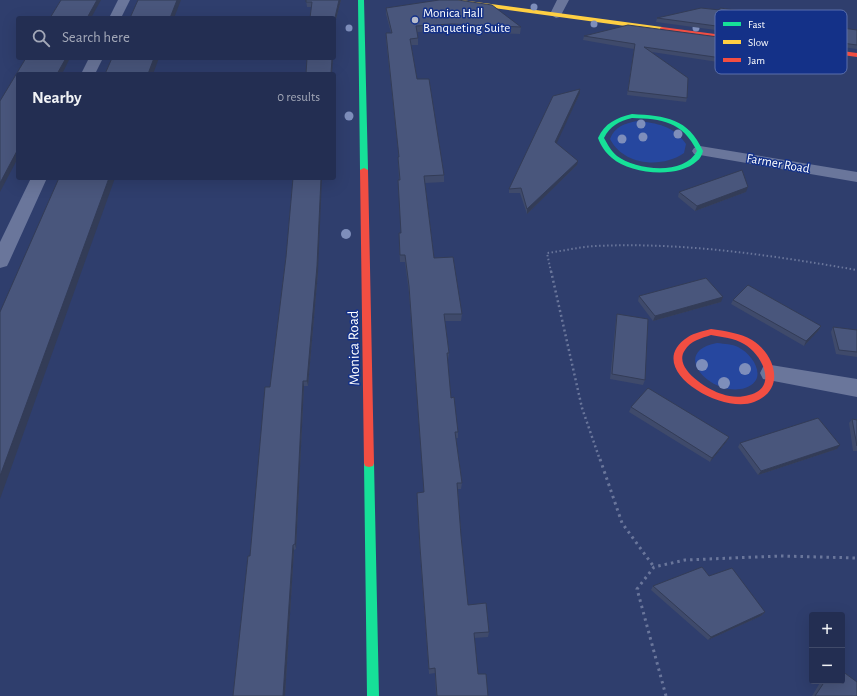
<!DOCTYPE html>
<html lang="en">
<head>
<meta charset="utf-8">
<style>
  body { margin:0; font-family:"Alegreya Sans",sans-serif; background:#2f3a5c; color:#f1f3f6 }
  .controls { position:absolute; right:12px; bottom:12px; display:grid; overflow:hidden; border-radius:4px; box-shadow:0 4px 16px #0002 }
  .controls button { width:36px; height:36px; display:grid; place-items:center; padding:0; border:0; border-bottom:1px solid #404a69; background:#232e52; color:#f1f3f6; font:20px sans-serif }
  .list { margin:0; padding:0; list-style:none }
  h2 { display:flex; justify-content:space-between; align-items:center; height:52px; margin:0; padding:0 16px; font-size:17px }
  h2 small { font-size:13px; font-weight:400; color:#a3a8b8 }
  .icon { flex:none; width:22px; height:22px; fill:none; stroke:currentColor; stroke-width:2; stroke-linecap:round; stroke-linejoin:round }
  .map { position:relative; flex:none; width:857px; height:696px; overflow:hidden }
  .search { position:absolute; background:#232e52; box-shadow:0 4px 16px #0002; left:16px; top:16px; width:320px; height:44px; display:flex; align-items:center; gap:10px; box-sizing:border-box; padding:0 14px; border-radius:4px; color:#a3a8b8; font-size:15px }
  .panel { position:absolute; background:#232e52; box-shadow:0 4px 16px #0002; left:16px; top:72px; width:320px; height:108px; border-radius:4px }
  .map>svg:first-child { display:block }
  .green { fill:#26479f }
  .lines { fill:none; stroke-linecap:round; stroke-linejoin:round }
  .path-far2 { stroke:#6a769b; stroke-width:2; stroke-dasharray:1.5 2.5; stroke-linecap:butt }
  .path-far1 { stroke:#6a769b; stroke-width:2.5; stroke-dasharray:2 3; stroke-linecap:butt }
  .path { stroke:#6a769b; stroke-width:3; stroke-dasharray:2.5 4; stroke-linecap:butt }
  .street { fill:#6a769b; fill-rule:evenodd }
  .fast { fill:#16e098; fill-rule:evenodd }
  .slow { fill:#ffcf43; fill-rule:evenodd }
  .jam { fill:#f24e42; fill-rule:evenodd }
  .tree { fill:#7e8ebb }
  .wall { fill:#3f4a6b }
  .shaded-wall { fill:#333c57 }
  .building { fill:#49567c; stroke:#333c57 }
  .poi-dot { fill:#b6bbcc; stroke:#143188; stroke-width:1.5 }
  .labels { text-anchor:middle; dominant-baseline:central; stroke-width:3; stroke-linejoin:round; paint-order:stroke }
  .far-poi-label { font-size:13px; fill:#fff; stroke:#143188; text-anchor:start }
  .far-street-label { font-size:13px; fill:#fff; stroke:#143188 }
  .street-label { font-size:15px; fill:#fff; stroke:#143188 }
  .key { fill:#143188; stroke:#5a6fac; stroke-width:1 }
  .key-label { font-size:11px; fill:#fff }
</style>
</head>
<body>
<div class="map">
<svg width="857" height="696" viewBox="0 0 857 696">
  <rect width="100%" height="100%" fill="#2f3e6d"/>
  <path class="green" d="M637,121C657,123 674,126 686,144L684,153C661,169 623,165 610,139C615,126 624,124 637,121Z
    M717,343C725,344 732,344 738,347C754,355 769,380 745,388C712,398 668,352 717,343Z"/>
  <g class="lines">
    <path class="path-far2" d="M551,272L547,253C563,251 579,247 595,246C684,242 770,255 857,270"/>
    <path class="path-far1" d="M551,271L582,408L600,460"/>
    <path class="path" d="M600,459L622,523L654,567
      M666,696L637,589L654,567L685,560L780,556L857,558"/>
    <path class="street" d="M118,0H130L121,18H109Z
      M557,0H569L560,17L556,18L550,14Z
      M89,58H103L95,74H81Z
      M700,146L857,172V182L694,154L692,151L694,148Z
      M31,178H47L9,262L7,266L0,268V242Z
      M771,365L857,379V397L763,379L760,373L763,367Z"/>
    <path class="fast" d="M358,0H364L368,170L364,172L360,170Z
      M632,114C666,116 688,118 703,151C702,155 700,159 697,161C678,179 630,174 612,158C605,152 601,146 598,138C605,123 616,118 632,114ZM632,118C662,119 682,121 697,151C684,176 636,170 617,156C611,151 608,145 604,138C610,126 619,121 632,118Z
      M369,459L373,460L374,463L379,696H367L364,463L365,460Z"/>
    <path class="slow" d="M447,0H461L662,27L665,29L662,31L450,2Z"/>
    <path class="jam" d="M662,27L857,53V57L660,30V28Z
      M364,168L368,170L374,463L373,466L369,467L365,466L364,463L360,170Z
      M711,329C725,331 740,333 752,340C776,355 786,390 754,402C720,415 641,367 688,337C694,333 704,331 711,329ZM711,335C722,337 734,338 744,344C762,354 779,388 749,395C740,398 730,397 722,394C708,390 672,368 685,350C690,341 702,338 711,335Z"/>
  </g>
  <g class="tree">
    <circle cx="534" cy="7" r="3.5"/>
    <circle cx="594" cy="24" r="3.5"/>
    <circle cx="349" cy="28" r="3.5"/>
    <circle cx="696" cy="28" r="3.5"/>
    <circle cx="349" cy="116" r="4.5"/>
    <circle cx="641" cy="124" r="4.5"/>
    <circle cx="678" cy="134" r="4.5"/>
    <circle cx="643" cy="137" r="4.5"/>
    <circle cx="622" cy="139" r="4.5"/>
    <circle cx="346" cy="234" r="5"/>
    <circle cx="702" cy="365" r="6"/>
    <circle cx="745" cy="369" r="6"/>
    <circle cx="724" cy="383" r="6"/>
  </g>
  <path class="wall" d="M306,0H341L334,27V34V18L311,7H307Z
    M386,8L521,27L520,34L452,31L417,32L418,38V45H411L417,79L444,175V182L425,183L434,258L462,314L461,321H445L449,353L448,360H447L451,398L458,432V438H456L462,483L461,489H458L461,536L468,605L489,632L488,637L474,638L478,674L488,696H436L435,673L429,674L420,553L417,499L424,492L409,293L405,262H400L399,233H401L399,180L398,157H399L386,40V33H391L386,14Z
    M657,18L806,23L857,30V49L656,22Z
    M584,36L844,59L790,73L652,52L687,98L686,102L627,95L634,49L583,40Z
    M580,93L556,143L577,165L527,214L520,193H509V189Z
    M679,192H746L695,211L678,197Z
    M286,257L318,272L308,386H304L296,549L294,550L285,696H233L250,556L270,387Z
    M639,296L721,302L653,321L638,301Z
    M733,300L821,326L819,330L804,346L731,304Z
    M617,314L645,380L643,385L610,379L616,319Z
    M833,327L857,330V357L836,354L831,332Z
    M631,407L729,437L727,441L710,462L629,412Z
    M852,419L857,420V451H853L849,423Z
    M740,443L837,449L758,475L738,447Z
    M709,576L765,612L761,616L708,640L651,590L653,586Z
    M821,681H842L857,696H812Z"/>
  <path class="shaded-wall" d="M97,0H101L91,18H87Z
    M177,0H181L174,18H170Z
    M339,0H341L334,27V34V22Z
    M846,54L844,59L790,73L792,68Z
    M66,58H70L62,74H57Z
    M154,58H159L153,74H148Z
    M332,58H333L332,74H331Z
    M580,89V93L555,147V142Z
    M18,149V158L0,192V183Z
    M578,161L577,165L527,214V209Z
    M109,178H115L0,499V476Z
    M321,178H322L318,272L308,386L307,381Z
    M748,187L746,192L695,211L697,206Z
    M723,297L721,302L653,321L655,316Z
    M821,326L819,330L804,346L806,341Z
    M303,381L304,386L296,549L295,544Z
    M729,437L727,441L710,462L712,458Z
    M840,445L837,449L758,475L761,471Z
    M293,545L294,550L285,696H283Z
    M765,612L761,616L708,640L711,637Z"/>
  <path class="building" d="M61,0H97L87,18H50Z
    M138,0H177L170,18H130Z
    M306,0H339L334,22V18H310L312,2H306Z
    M439,0H458L492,5L521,27L452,24L416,26L418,38L410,39L417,79H429L444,175L424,176L434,258L453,257L462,314H444L449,353H447L451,398L454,397L458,432H455L462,483H457L461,536L468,605L486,603L489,632L474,633L478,674H486L488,696H437L435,668L429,669L420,547L417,493L424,492L409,286L405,255H400L399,233H401L398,180H400L398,157H399L386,33H392L386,8Z
    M701,8L720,10V8L806,20V23L857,30V45L657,18Z
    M628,25L846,54L792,68L644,47L688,78L687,98L628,91L635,44L584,36Z
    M26,58H66L57,74H18V149L0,183V101Z
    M112,58H154L148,74H105Z
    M307,58H332L331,74H306Z
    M580,89L555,142L578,161L527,209L521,188L509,189L553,96Z
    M742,170L748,187L697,206L679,192Z
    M59,178H109L0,476V312Z
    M293,178H321L317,266L307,381H303L295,544L293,545L283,696H233L248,556H250L265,387H270L286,257Z
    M706,278L723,297L655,316L639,296Z
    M748,285L821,326L806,341L733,300Z
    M617,314L648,319L645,380L612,374Z
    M833,327L857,330V352L839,350Z
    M648,388L729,437L712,458L631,407Z
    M818,418L840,445L761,471L740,443Z
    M852,419L857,420V446Z
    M702,567L709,576L732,568L765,612L711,637L653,586Z
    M842,671L857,682V696H815L825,681H842Z"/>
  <circle class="poi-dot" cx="415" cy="20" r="4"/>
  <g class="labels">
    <g class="far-poi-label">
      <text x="423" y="13">Monica Hall<tspan x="423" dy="15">Banqueting Suite</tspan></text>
    </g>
    <g class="far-street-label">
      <text transform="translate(778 164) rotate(10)">Farmer Road</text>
    </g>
    <g class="street-label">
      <text transform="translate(354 348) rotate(-91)">Monica Road</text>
    </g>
  </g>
  <rect x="715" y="10" width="132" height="64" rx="6" class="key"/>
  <rect x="723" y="22" width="18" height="4" fill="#16e098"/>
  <rect x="723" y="40" width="18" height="4" fill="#ffcf43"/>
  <rect x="723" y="58" width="18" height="4" fill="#f24e42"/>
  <g class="key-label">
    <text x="748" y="28">Fast</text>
    <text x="748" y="46">Slow</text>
    <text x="748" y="64">Jam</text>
  </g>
</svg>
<div class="controls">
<button>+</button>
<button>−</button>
</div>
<div class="search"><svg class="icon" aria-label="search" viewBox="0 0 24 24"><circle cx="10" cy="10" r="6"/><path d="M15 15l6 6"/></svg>Search here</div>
<section class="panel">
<h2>Nearby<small>0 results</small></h2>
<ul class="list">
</ul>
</section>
</div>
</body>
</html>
